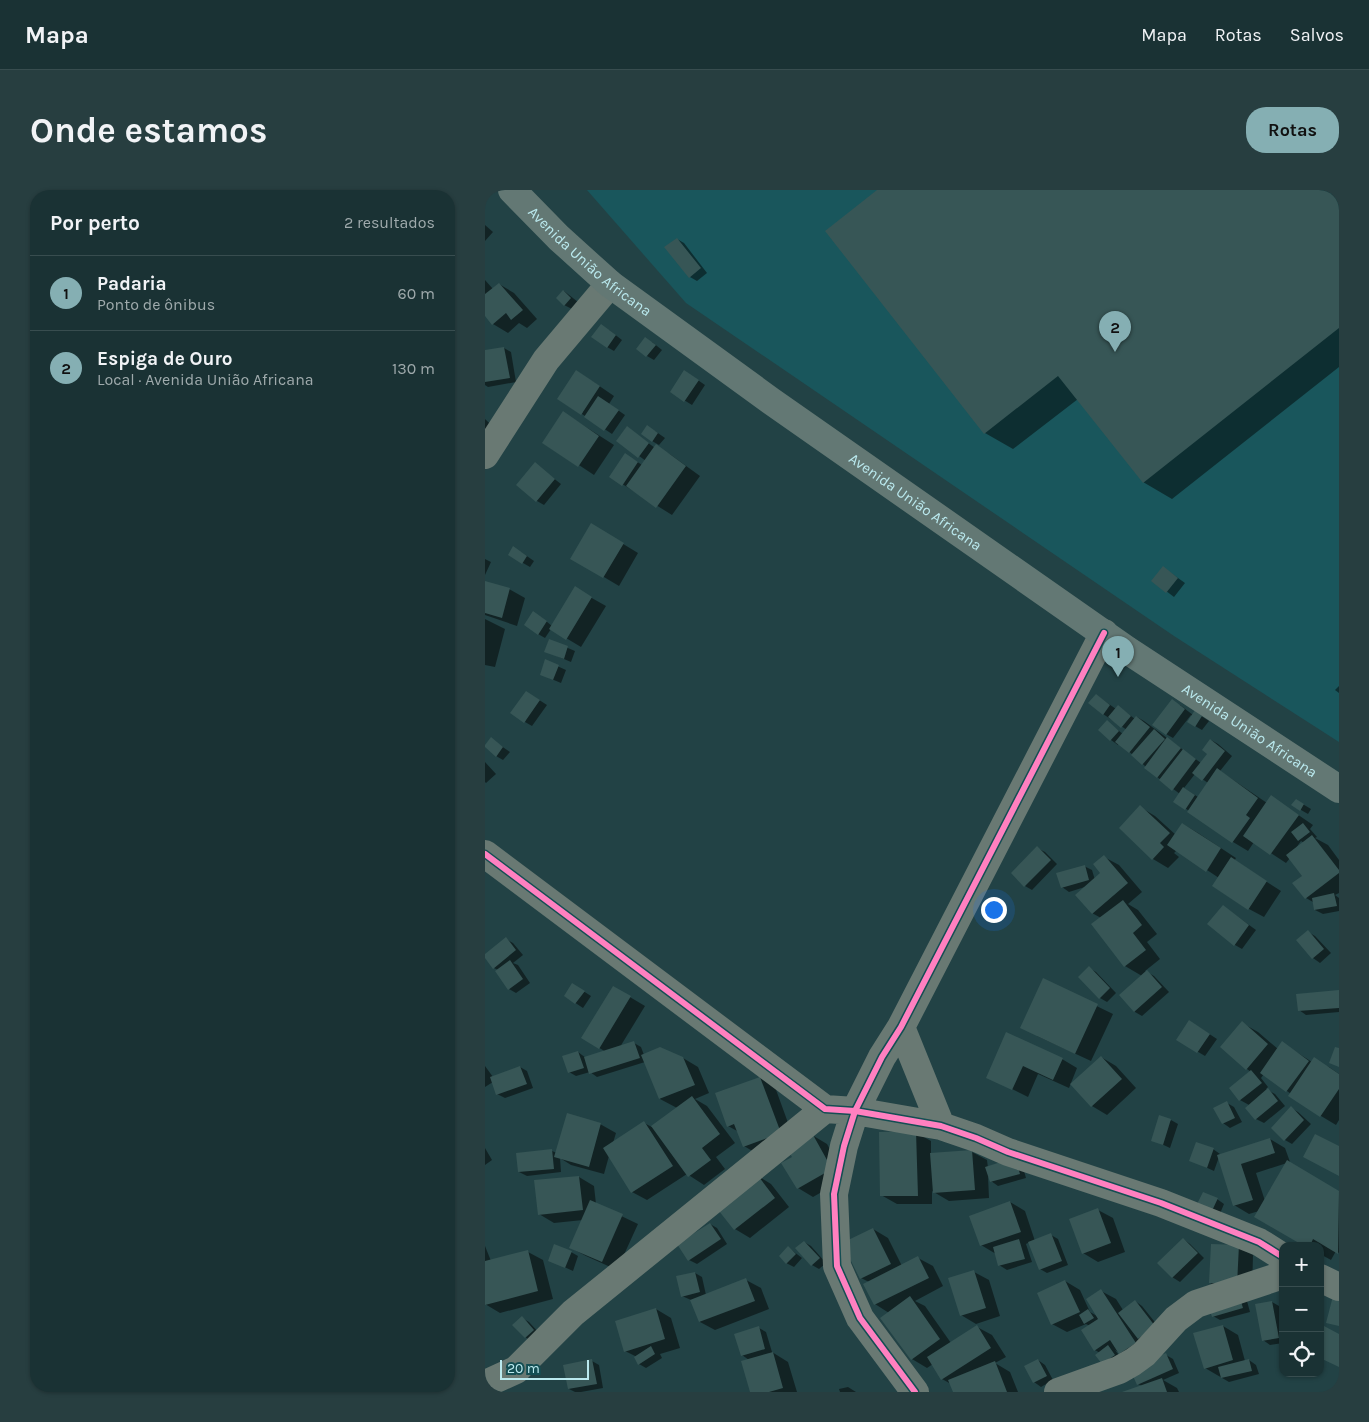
<!DOCTYPE html>
<html lang="pt">
<head>
<meta charset="utf-8">
<style>
  body { margin:0; font-family:Karla,sans-serif; background:#273e40; color:#f1f3f6 }
  .controls { position:absolute; right:15px; bottom:15px; display:grid; overflow:hidden; border-radius:10px; box-shadow:0 1px 4px #0004 }
  .controls button { width:45px; height:45px; display:grid; place-items:center; padding:0; border:0; border-bottom:1px solid #384d4f; background:#1a3234; color:#f1f3f6; font:25px sans-serif }
  .scale { position:absolute; left:15px; bottom:12px; width:89px; box-sizing:border-box; padding-left:5px; border:2px solid #bae9ee; border-top:0; font-size:14px; line-height:18px; white-space:nowrap; color:#bae9ee; -webkit-text-stroke:4px #144e53; paint-order:stroke }
  .you { position:absolute; left:508px; top:719px; width:18px; height:18px; margin:-12px; border:4px solid #fff; border-radius:50%; background:#1a73e8; box-shadow:0 0 0 8px #1a73e833 }
  .badge { display:grid; place-items:center; width:32px; height:32px; border-radius:50%; background:#85afb3; color:#111; font-size:16px; font-weight:700 }
  .pin { position:absolute; translate:-50% -41px; filter:drop-shadow(0 1px 2px #0008) }
  .pin::after { content:''; position:absolute; top:26px; width:18px; height:15px; background:inherit; clip-path:polygon(0 0,100% 0,50% 100%) }
  .list { margin:0; padding:0; list-style:none }
  h2 { display:flex; justify-content:space-between; align-items:center; height:65px; margin:0; padding:0 20px; font-size:21px }
  h2 small { font-size:16px; font-weight:400; color:#9faaac }
  .list li { display:grid; grid-template-columns:32px 1fr auto; gap:15px; align-items:center; box-sizing:border-box; height:75px; padding:0 20px; border-top:1px solid #384d4f }
  .list b { display:block; font-size:19px; white-space:nowrap }
  .list p { margin:0; font-size:16px; white-space:nowrap; color:#9faaac }
  .list em { font-size:16px; font-style:normal; color:#9faaac }
  .icon { flex:none; width:28px; height:28px; fill:none; stroke:currentColor; stroke-width:2; stroke-linecap:round; stroke-linejoin:round }
  .map { position:relative; flex:none; width:854px; height:1202px; overflow:hidden; border-radius:20px }
  header { display:flex; align-items:center; gap:30px; box-sizing:border-box; height:70px; padding:0 25px; background:#1a3234; border-bottom:1px solid #384d4f }
  header strong { font-size:24px }
  nav { display:flex; gap:28px; margin-inline-start:auto; font-size:18px }
  .intro { display:flex; align-items:center; justify-content:space-between; box-sizing:border-box; height:120px; padding:0 30px }
  h1 { margin:0; font-size:35px }
  .button { padding:12px 22px; border-radius:20px; background:#85afb3; color:#111; font-size:18px; font-weight:700 }
  main { display:flex; gap:30px; padding:0 30px }
  aside { flex:1; background:#1a3234; border-radius:20px; box-shadow:0 1px 4px #0004 }
  .map>svg:first-child { display:block }
  .built { fill:#19565c }
  .shadow { fill:#0007; fill-rule:evenodd }
  .building { fill:#375656 }
  .lines { fill:none; stroke-linecap:round; stroke-linejoin:round }
  .minor { stroke:#697973; stroke-width:28 }
  .major { stroke:#637874; stroke-width:28 }
  .cycleway-casing { stroke:#144e53; stroke-width:9 }
  .cycleway { stroke:#ff80c0; stroke-width:6 }
  .labels { text-anchor:middle; dominant-baseline:central; stroke-width:4; stroke-linejoin:round; paint-order:stroke }
  .street-label { font-size:15px; fill:#bae9ee; stroke:#144e53 }
</style>
</head>
<body>
<header>
<strong>Mapa</strong>
<nav><a>Mapa</a><a>Rotas</a><a>Salvos</a></nav>
</header>
<div class="intro"><h1>Onde estamos</h1><a class="button">Rotas</a></div>
<main>
<aside>
<h2>Por perto<small>2 resultados</small></h2>
<ul class="list">
<li><span class="badge">1</span><div><b>Padaria</b><p>Ponto de ônibus</p></div><em>60 m</em></li>
<li><span class="badge">2</span><div><b>Espiga de Ouro</b><p>Local · Avenida União Africana</p></div><em>130 m</em></li>
</ul>
</aside>
<div class="map">
<svg width="854" height="1202" viewBox="0 0 854 1202">
  <rect width="100%" height="100%" fill="#224245"/>
  <path class="built" d="M102,0H854V552L689,446L201,113Z"/>
  <path class="shadow" d="M394,0H854V177L687,309L658,292L593,209L528,259L500,243Z
    M0,35L8,42L0,51Z
    M192,49L199,53L222,83L212,91L205,87Z
    M0,90L8,99L14,94L29,103L52,129L42,138L34,133L23,143L8,134L0,124Z
    M79,101L93,112L87,119L79,115Z
    M124,140L137,150L129,161L122,157Z
    M167,152L177,160L169,170L162,166Z
    M19,158L26,162L31,192L3,197L0,195V161Z
    M207,186L220,195L207,215L186,202Z
    M107,191L129,206L124,214L140,225L127,244L97,224Z
    M79,223L129,255L109,285L59,252Z
    M0,229L24,252L0,274Z
    M142,237L170,258L171,256L186,265L215,286L187,325L126,287L148,269L157,275L161,271L132,250Z
    M170,241L180,248L174,255L167,251Z
    M50,274L76,294L59,315L52,311Z
    M107,335L153,363L134,396L87,368Z
    M36,362L49,371L45,377L24,365Z
    M0,369L6,372L0,385Z
    M679,378L700,393L689,407L668,391Z
    M0,392L24,399L40,408L32,436L0,425Z
    M105,407L121,416L96,457L66,439L60,448L53,444L56,427L67,436Z
    M0,429L20,439L10,477L0,475Z
    M64,450L90,461L86,472L60,461Z
    M61,471L81,480L76,493L64,488Z
    M854,496V503L850,500Z
    M611,505L631,519L634,517L650,529L652,527L659,531L716,573L724,564L726,550L733,554L747,566L735,581L782,613L787,607L828,635L825,639L832,647L830,648L843,655L854,670V703L850,705L854,708V721L838,724L830,720L828,712L821,708L818,686L805,668L801,673L769,652L763,661L748,652L690,611L695,604L672,587L648,565L634,553L633,555L626,550L614,540L622,532L638,544L642,540L618,524ZM710,584L723,593L713,607L699,598ZM816,651L819,653L811,658Z
    M48,506L62,515L47,536L40,532Z
    M695,515L708,525L710,522L724,531L717,540L710,536L706,525L688,548L681,544Z
    M6,549L25,562L18,570L11,566Z
    M0,572L11,584L1,593L0,592Z
    M811,610L826,619L823,624L816,620Z
    M655,617L670,626L691,645L698,634L713,643L751,668L749,671L796,701L779,727L764,719L734,688L692,660L689,663L694,667L683,678L668,669L635,638Z
    M552,658L560,662L572,674L547,700L540,696Z
    M619,667L634,675L657,702L643,714L653,720L672,744L662,752L675,769L660,781L669,786L684,802L657,826L650,822L636,805L657,786L640,776L616,728L607,723L603,696L584,702L577,697L599,676L607,680L610,690L617,684Z
    M738,716L771,740L757,759L750,755Z
    M823,742L830,746L846,763L835,773L828,768L812,750Z
    M21,749L28,753L38,765L28,773L33,775L45,793L31,803L24,799L13,780L9,778L0,766Z
    M604,778L611,782L631,803L622,812L615,808Z
    M558,790L628,824L606,871L552,846Z
    M128,797L160,816L135,857L149,853L156,857L159,865L198,868L213,877L224,903L210,909L222,916L250,953L231,967L240,979L219,995L202,984L162,1010L147,1002L124,966L119,984L86,975L75,968L76,982L42,986L34,982L67,961L72,963L115,934L131,943L128,953L159,933L167,937L192,918L175,909L160,872L112,887L105,882L91,886L84,882L93,862L101,868L121,862L98,848Z
    M95,799L106,806L98,818L80,806Z
    M854,801V822L821,825L814,820Z
    M757,833L773,842L793,859L797,853L827,872L844,877L854,884V930L851,935L836,926L779,884L776,888L783,897L781,899L790,904L800,916L779,933L771,929L762,918L764,915L755,910L766,882L762,879Z
    M712,836L732,849L720,866L693,850Z
    M522,844L577,869L592,878L584,898L553,884L543,907L503,887Z
    M616,867L631,876L651,898L622,925L607,916Z
    M0,876L8,887L35,877L42,881L48,898L20,908L12,904L8,892L0,897Z
    M275,888L290,897L310,952L274,965L259,956L254,942L243,936Z
    M742,913L749,917L757,932L745,938L738,933Z
    M806,918L813,922L826,934L807,954L800,950Z
    M686,930L693,934L685,958L668,950Z
    M430,942L446,951V964L487,962L502,970L503,978L536,970L541,988L513,996L506,991L503,986L504,1008L464,1011L447,1001V1014H412L396,1005Z
    M327,945L342,954L361,988L328,1007L313,998L308,968Z
    M785,949L800,958L805,972H803L854,1002V1063L851,1061L846,1070L835,1064V1056H821L774,1021L764,1024L749,1015L734,967L729,981L705,970L728,959L735,964V965ZM802,973L780,1011L771,983Z
    M0,958L7,970L0,975Z
    M271,985L286,994L304,1017L265,1048L250,1039Z
    M94,987L109,996L111,1014L153,1034L132,1080L101,1066L86,1058L98,1030L69,1033L54,1024Z
    M732,1009L739,1014L734,1026L720,1020Z
    M525,1012L540,1021L550,1051L566,1045L573,1049L583,1075L562,1083L555,1079L545,1052L541,1054L547,1072L522,1080L514,1075L511,1064L496,1055Z
    M613,1020L628,1028L640,1062L613,1072L598,1063Z
    M225,1034L232,1038L242,1054L212,1074L204,1070Z
    M388,1039L403,1048L417,1076L433,1068L448,1076L458,1096L430,1111L440,1116L466,1153L492,1137L507,1145L521,1167L510,1173L525,1182L533,1202H469L466,1194L457,1189L448,1174L442,1178L427,1169L397,1128L404,1123L390,1114L384,1092L376,1088Z
    M698,1049L705,1054L719,1068L695,1092L687,1087Z
    M319,1052L326,1056L341,1073L334,1079L327,1075Z
    M0,1056L6,1071L43,1062L58,1070L68,1109L15,1123L0,1114Z
    M753,1057L768,1065L767,1103L740,1101L725,1093Z
    M304,1058L317,1068L309,1077L301,1073Z
    M86,1062L93,1066L88,1081L64,1070Z
    M489,1082L504,1090L515,1126L491,1134L476,1125Z
    M210,1083L217,1087L221,1105L261,1090L276,1098L284,1119L230,1140L215,1132L206,1110L197,1106Z
    M580,1091L595,1100L605,1122L612,1126L616,1101L631,1109L638,1120L650,1111L657,1116L677,1141L650,1172L630,1160L637,1169L626,1177L615,1163L610,1160L605,1136L601,1134L582,1142L567,1134Z
    M762,1111L765,1122L735,1130L728,1126Z
    M787,1112L794,1116L798,1136V1153L785,1155L778,1150Z
    M171,1119L186,1128L195,1158L175,1164L177,1168L161,1178L154,1174L150,1166L140,1161Z
    M37,1128L44,1132L55,1144L48,1152L40,1147Z
    M738,1136L753,1145L760,1171L764,1170L771,1175L774,1184L744,1192L720,1178Z
    M274,1138L281,1142L287,1162L303,1172L312,1202H266L264,1170L257,1165Z
    M681,1165L688,1169L694,1183L678,1190L692,1198L694,1202H640L657,1196L653,1194Z
    M553,1170L560,1175L568,1190L556,1197L549,1192Z
    M107,1171L114,1175L118,1198L96,1202H90L84,1199Z
    M363,1197L371,1202H355L354,1199Z"/>
  <path class="building" d="M392,0H854V138L658,293L573,186L499,244L340,41Z
    M192,48L216,78L204,88L179,57Z
    M14,93L38,120L26,130L21,123L7,135L0,126V104Z
    M78,100L86,108L79,116L71,108Z
    M116,134L131,145L122,158L106,147Z
    M160,147L171,155L161,167L151,159Z
    M19,157L25,188L0,192V160Z
    M91,180L115,196L96,225L72,209Z
    M199,180L214,190L199,212L185,202Z
    M113,206L134,220L119,241L99,227Z
    M78,221L114,246L93,277L57,253Z
    M162,235L173,243L167,252L156,244Z
    M142,236L164,253L153,268L131,251Z
    M171,254L201,276L171,318L141,296Z
    M140,263L153,272L137,296L124,287Z
    M50,272L70,289L51,312L31,295Z
    M106,333L139,353L118,388L85,369Z
    M28,356L42,366L37,374L23,365Z
    M678,376L693,388L681,403L666,391Z
    M0,391L25,398L17,428L0,423Z
    M90,396L107,407L81,450L64,439Z
    M48,421L62,431L53,445L39,435Z
    M64,449L83,456L79,469L59,462Z
    M60,469L74,475L68,490L55,485Z
    M41,501L55,510L39,533L25,523Z
    M611,504L625,515L618,525L603,513Z
    M687,509L700,519L681,545L667,535Z
    M633,515L646,526L636,538L623,527Z
    M710,520L717,526L710,537L702,532Z
    M651,526L665,537L644,563L630,552Z
    M622,530L634,541L625,551L613,540Z
    M669,539L680,549L657,575L646,565Z
    M6,547L18,557L11,567L0,557V555Z
    M682,547L696,558L672,588L659,578Z
    M725,549L740,561L717,591L707,583L722,564L717,560Z
    M698,559L711,569L687,601L674,590Z
    M732,578L773,608L761,625L765,628L747,653L702,622Z
    M698,597L710,605L700,620L688,612Z
    M786,605L814,625L785,665L758,646Z
    M811,609L819,614L815,621L806,615Z
    M655,615L685,643L675,653L679,657L667,670L634,638Z
    M697,633L736,658L721,682L682,655Z
    M818,633L825,642L813,651L806,642Z
    M827,645L854,680V683L820,709L807,693L817,686L801,665Z
    M552,656L566,670L539,697L526,683Z
    M619,665L643,693L607,724L590,705L615,683L608,674Z
    M746,667L782,691L763,720L727,696Z
    M600,675L604,690L576,698L571,683Z
    M849,703L852,716L829,720L827,708Z
    M638,710L657,735L648,743L661,760L639,777L606,734Z
    M738,715L764,735L749,756L722,734Z
    M823,740L839,759L827,769L811,750Z
    M21,747L31,760L8,779L0,768V764Z
    M25,770L38,789L23,800L10,781Z
    M604,776L625,798L614,809L593,787Z
    M662,780L677,797L649,822L634,805Z
    M558,788L613,814L590,864L535,838Z
    M87,793L100,801L90,814L79,806Z
    M128,796L146,806L114,859L96,848Z
    M854,800V818L813,821L811,804Z
    M704,830L725,844L712,863L691,850Z
    M757,831L783,854L761,880L735,857Z
    M521,842L578,868L568,890L538,876L527,900L501,888Z
    M149,851L155,868L104,884L99,867Z
    M797,851L824,871L801,902L775,883Z
    M175,857L198,867L210,895L174,909L156,865Z
    M850,857L854,858V877L844,873Z
    M93,861L99,878L83,883L77,866Z
    M616,866L637,889L606,917L585,894Z
    M829,867L854,884V899L835,927L803,906Z
    M35,876L42,894L11,905L5,887Z
    M766,880L777,893L754,911L744,898Z
    M275,887L296,943L258,957L249,934L242,937L230,903Z
    M783,898L793,911L770,930L760,918Z
    M207,906L235,944L217,958L226,970L203,987L166,936Z
    M742,911L750,928L737,934L728,918Z
    M806,916L819,930L799,951L786,938Z
    M82,923L116,933L104,977L69,967Z
    M674,925L686,929L678,955L666,951Z
    M159,931L188,976L146,1003L118,958Z
    M431,941L433,1006H395L394,942Z
    M327,943L347,979L312,999L296,973L307,967L301,958Z
    M830,944L854,956V986L818,967Z
    M785,948L790,963L756,974L768,1010L748,1016L732,965Z
    M711,952L729,958L722,978L704,971Z
    M67,959L69,979L33,982L31,963Z
    M487,960L490,1000L448,1003L445,963Z
    M529,965L535,984L505,992L500,977L516,972Z
    M802,970L854,1001L853,1064L828,1049L825,1056H819L769,1027Z
    M271,983L290,1008L249,1040L230,1016Z
    M94,986L98,1020L53,1025L49,990Z
    M718,1002L733,1008L726,1023L711,1016Z
    M105,1010L138,1024L117,1072L84,1058Z
    M525,1011L536,1042L495,1056L484,1026Z
    M613,1018L626,1053L597,1064L584,1029Z
    M225,1033L236,1049L203,1071L192,1054Z
    M388,1038L406,1074L375,1089L357,1053Z
    M566,1043L577,1071L554,1080L543,1052Z
    M698,1048L713,1063L687,1088L672,1073Z
    M534,1049L540,1069L513,1076L508,1057Z
    M319,1051L335,1068L326,1076L310,1058Z
    M69,1054L87,1061L80,1078L63,1071Z
    M726,1054L754,1055L752,1095L724,1093Z
    M303,1056L311,1064L301,1074L294,1066Z
    M43,1060L53,1101L0,1115V1071Z
    M433,1066L444,1088L389,1115L378,1094Z
    M489,1080L501,1118L475,1126L463,1088Z
    M210,1082L215,1102L196,1107L191,1086Z
    M261,1088L270,1111L214,1132L205,1110Z
    M580,1090L595,1122L566,1135L552,1103Z
    M616,1099L651,1153L634,1164L625,1150L609,1161L596,1140L613,1129L601,1109Z
    M754,1105L758,1118L727,1127L723,1114Z
    M425,1106L455,1149L426,1170L395,1128Z
    M848,1106L854,1108V1136L841,1133Z
    M650,1110L670,1136L653,1149L633,1123Z
    M787,1111L794,1148L777,1151L770,1114Z
    M171,1118L180,1149L139,1162L130,1131Z
    M603,1119L609,1128L599,1134L594,1125Z
    M37,1126L49,1140L40,1148L27,1135Z
    M492,1135L506,1158L456,1190L442,1167Z
    M738,1135L748,1170L719,1179L708,1143Z
    M274,1136L280,1159L256,1166L249,1144Z
    M839,1136L854,1144V1177L835,1168V1144Z
    M623,1155L630,1165L617,1174L610,1165Z
    M166,1156L170,1164L153,1175L149,1167Z
    M288,1162L298,1198L284,1202H265L256,1171Z
    M681,1163L688,1179L652,1195L645,1179Z
    M107,1169L112,1194L83,1199L78,1175Z
    M553,1169L562,1186L548,1193L539,1176Z
    M764,1169L767,1181L736,1188L733,1177Z
    M510,1171L522,1202H468L463,1190Z
    M677,1188L682,1202H637Z"/>
  <g class="lines">
    <path class="minor" d="M0,265L61,170L125,94
      M0,664L340,919L370,921L456,936L491,948L523,962L676,1013L774,1052L798,1067
      M416,837L456,936
      M835,1088L854,1097
      M0,1194L31,1180L88,1123L340,919
      M430,1202L375,1128L352,1076L349,1004L359,956L370,921L397,867L416,837L619,443
      M573,1202L634,1180L648,1172L659,1164L691,1129L711,1114L798,1085"/>
    <path class="major" id="s1" d="M27,0L74,48L125,94L286,211L642,460L854,599"/>
    <g class="cycleway-casing">
      <path id="cycleway" d="M0,664L340,919L370,921L456,936L491,948L523,962L676,1013L774,1052L798,1067
        M430,1202L375,1128L352,1076L349,1004L359,956L370,921L397,867L416,837L619,443"/>
    </g>
    <use href="#cycleway" class="cycleway"/>
  </g>
  <g class="labels">
    <g class="street-label">
      <text stroke="none"><textPath href="#s1" startOffset="106">Avenida União Africana</textPath></text>
      <text stroke="none"><textPath href="#s1" startOffset="511">Avenida União Africana</textPath></text>
      <text stroke="none"><textPath href="#s1" startOffset="916">Avenida União Africana</textPath></text>
    </g>
  </g>
</svg>
<div class="controls">
<button>+</button>
<button>−</button>
<button><svg class="icon" aria-label="locate" viewBox="0 0 24 24"><circle cx="12" cy="12" r="6"/><path d="M12 2v4M12 18v4M2 12h4M18 12h4"/></svg></button>
</div>
<div class="scale">20 m</div>
<div class="you"></div>
<div class="pin badge" style="left:633px;top:487px">1</div>
<div class="pin badge" style="left:630px;top:162px">2</div>
</div>
</main>
</body>
</html>
